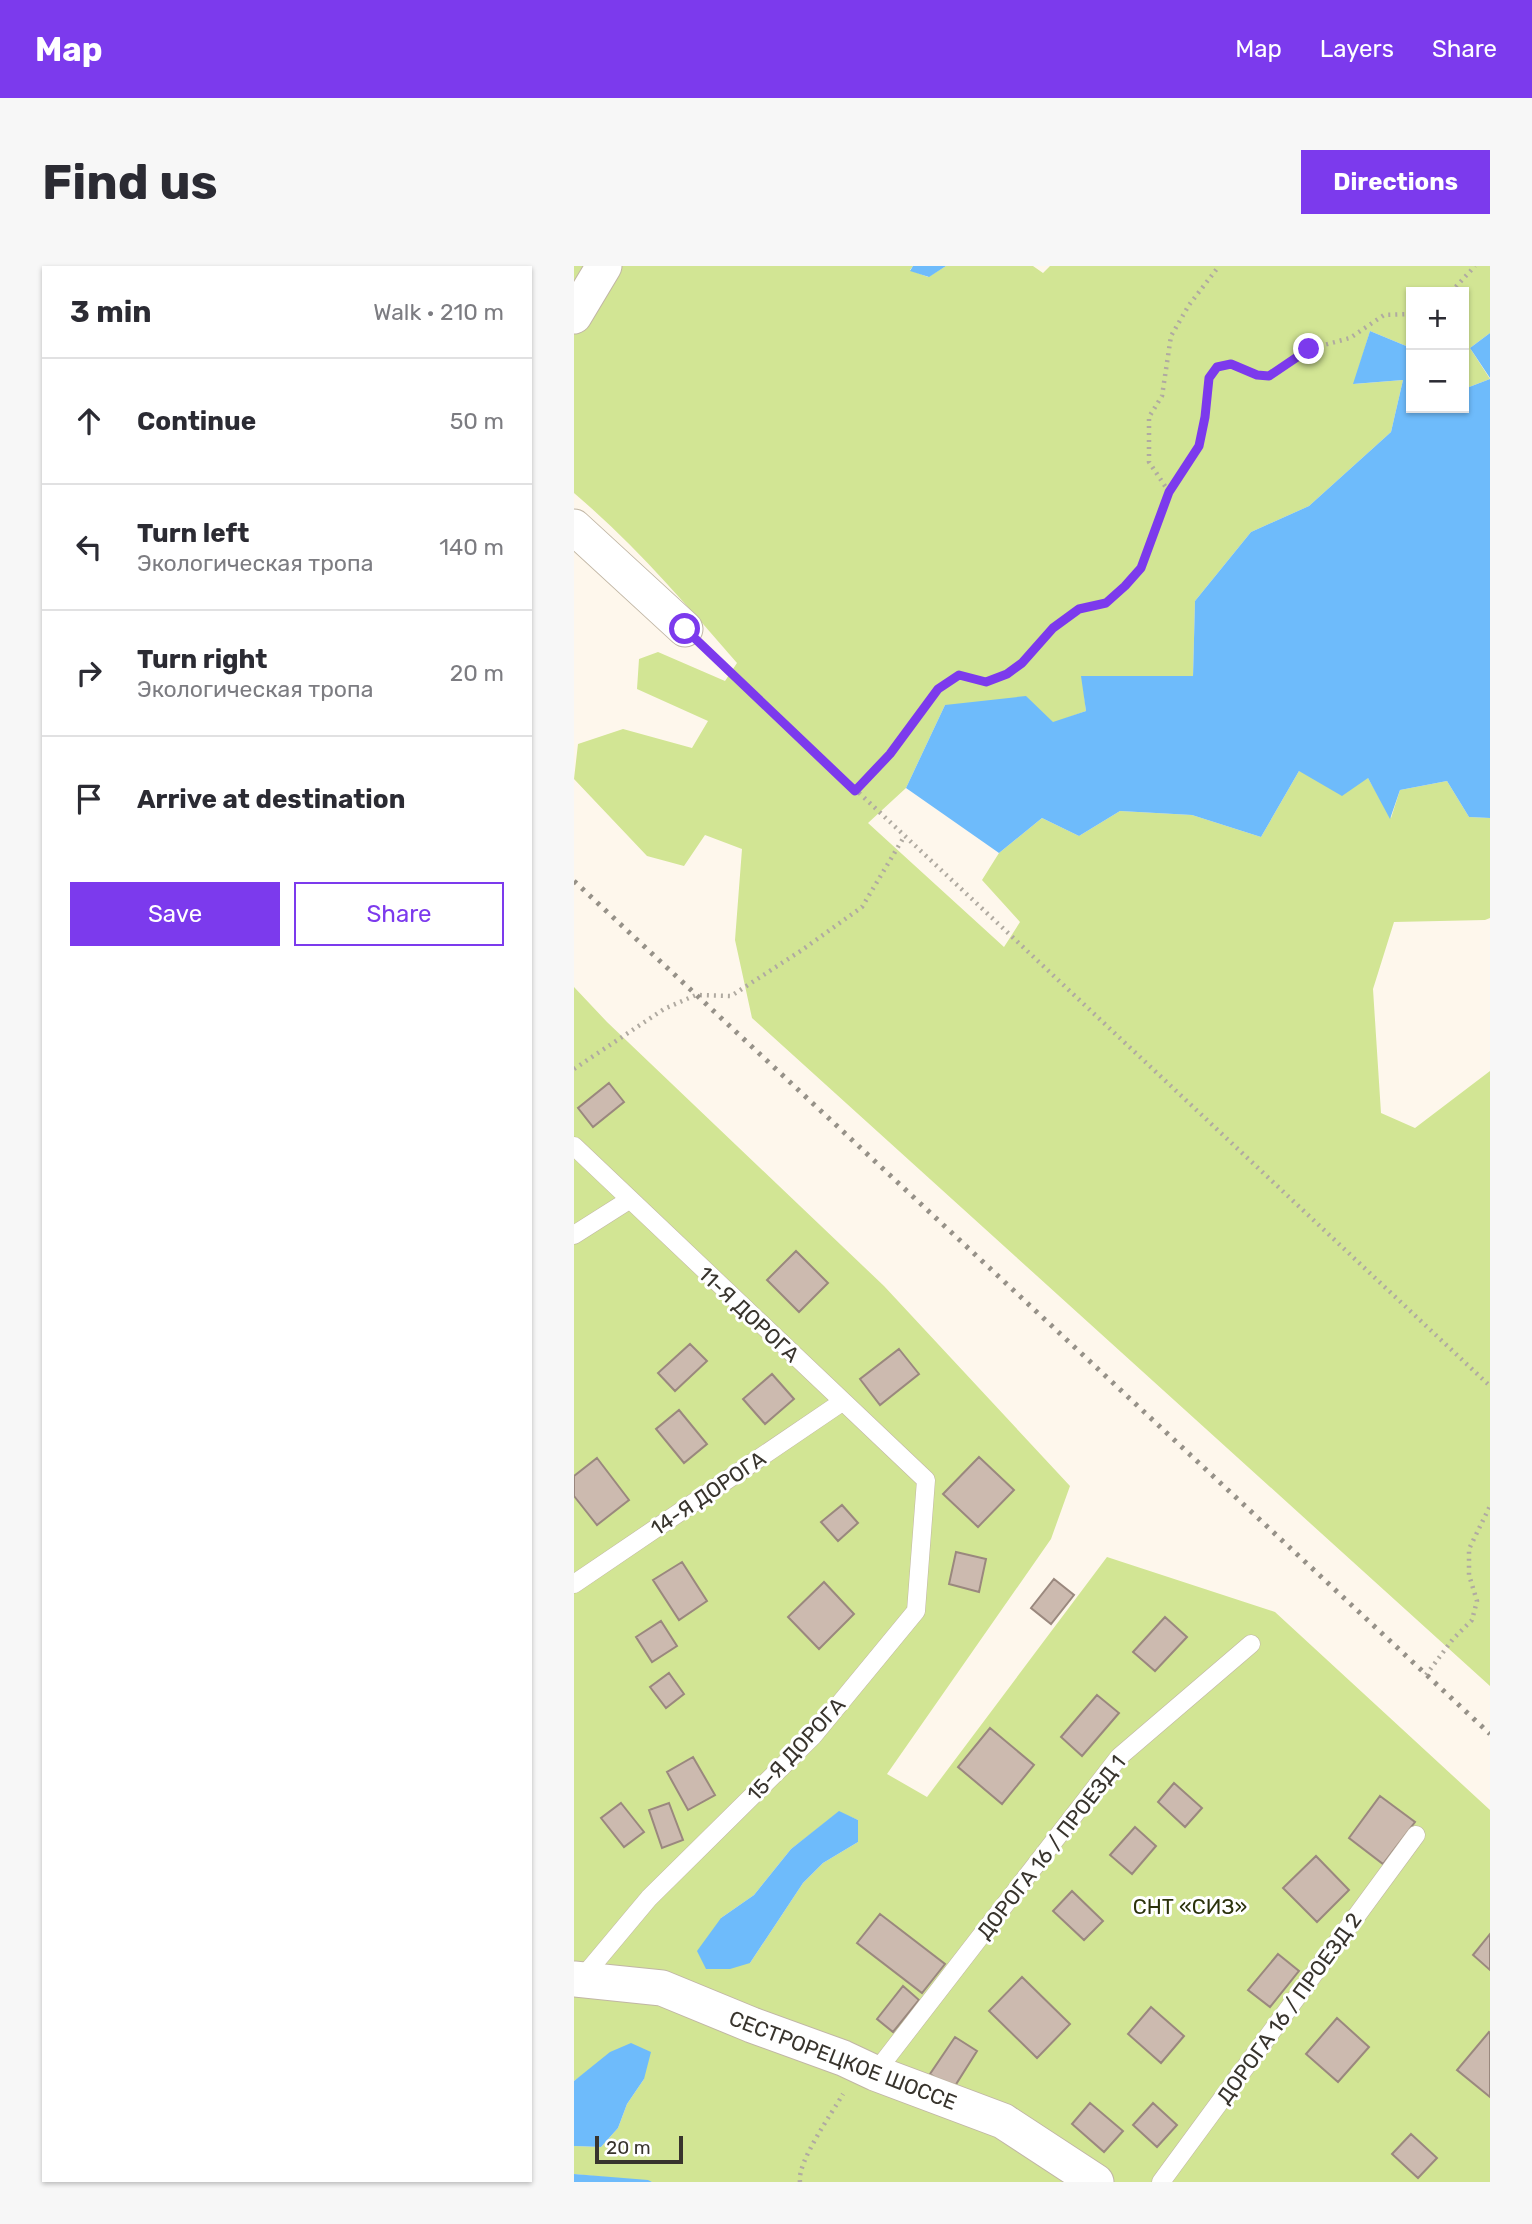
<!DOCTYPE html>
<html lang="en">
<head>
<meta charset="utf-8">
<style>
  body { margin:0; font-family:Rubik,sans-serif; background:#f7f7f7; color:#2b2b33 }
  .controls { position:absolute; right:21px; top:21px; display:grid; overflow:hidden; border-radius:0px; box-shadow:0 2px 5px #0004 }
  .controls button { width:63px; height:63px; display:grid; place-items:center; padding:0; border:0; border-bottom:2px solid #e1e1e2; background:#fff; color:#2b2b33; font:35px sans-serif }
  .scale { position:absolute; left:21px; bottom:18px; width:88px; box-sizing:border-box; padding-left:7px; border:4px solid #38342d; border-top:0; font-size:19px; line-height:24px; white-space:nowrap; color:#38342d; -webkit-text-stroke:5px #fff; paint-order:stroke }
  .stop { position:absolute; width:21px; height:21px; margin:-16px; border:5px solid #7c3aed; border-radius:50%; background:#fff }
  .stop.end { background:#7c3aed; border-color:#fff; box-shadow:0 2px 7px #0008 }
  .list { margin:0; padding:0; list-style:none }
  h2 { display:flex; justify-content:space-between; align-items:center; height:91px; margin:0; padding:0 28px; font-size:30px }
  h2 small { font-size:23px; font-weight:400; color:#7c7c81 }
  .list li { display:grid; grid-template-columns:46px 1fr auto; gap:21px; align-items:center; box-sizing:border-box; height:126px; padding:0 28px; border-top:2px solid #e1e1e2 }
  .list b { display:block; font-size:26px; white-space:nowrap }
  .list p { margin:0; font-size:23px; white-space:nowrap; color:#7c7c81 }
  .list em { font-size:23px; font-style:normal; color:#7c7c81 }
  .actions { display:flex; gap:14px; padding:21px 28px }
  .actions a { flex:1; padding:16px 0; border:2px solid #7c3aed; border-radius:0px; text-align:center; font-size:24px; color:#7c3aed }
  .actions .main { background:#7c3aed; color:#fff }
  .icon { flex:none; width:38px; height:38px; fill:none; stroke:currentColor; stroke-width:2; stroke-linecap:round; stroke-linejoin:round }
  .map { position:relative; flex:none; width:916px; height:1916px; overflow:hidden; border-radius:0px }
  header { display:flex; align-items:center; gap:42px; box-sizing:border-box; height:98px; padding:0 35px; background:#7c3aed; color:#fff }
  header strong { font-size:33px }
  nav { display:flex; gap:38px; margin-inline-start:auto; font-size:24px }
  .intro { display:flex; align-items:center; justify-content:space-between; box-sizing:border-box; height:168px; padding:0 42px }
  h1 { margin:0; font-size:49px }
  .button { padding:18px 32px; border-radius:0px; background:#7c3aed; color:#fff; font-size:24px; font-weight:700 }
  main { display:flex; gap:42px; padding:0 42px }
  aside { flex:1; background:#fff; border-radius:0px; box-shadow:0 2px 5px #0004 }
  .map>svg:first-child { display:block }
  .green { fill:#d2e594; fill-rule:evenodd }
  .water { fill:#6ebbfb }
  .building { fill:#ccbaaf; stroke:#9a887e; stroke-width:2 }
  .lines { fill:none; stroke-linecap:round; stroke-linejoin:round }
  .service-casing { stroke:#c1b6a5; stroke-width:19 }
  .minor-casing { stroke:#c1b6a5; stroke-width:37 }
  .path { stroke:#b0aaa1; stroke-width:4.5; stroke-dasharray:2 5; stroke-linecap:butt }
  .service { stroke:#fff; stroke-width:18 }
  .minor { stroke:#fff; stroke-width:35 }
  .rail { stroke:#969188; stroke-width:5; stroke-dasharray:3.5 7; stroke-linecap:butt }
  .route { stroke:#7c3aed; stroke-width:9 }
  .labels { text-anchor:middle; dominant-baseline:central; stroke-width:6; stroke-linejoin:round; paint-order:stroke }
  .street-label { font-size:21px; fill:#38342d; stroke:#fff }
  .park-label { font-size:21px; fill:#2b320b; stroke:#fff }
</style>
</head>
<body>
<header>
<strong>Map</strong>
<nav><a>Map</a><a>Layers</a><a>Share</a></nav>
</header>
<div class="intro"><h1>Find us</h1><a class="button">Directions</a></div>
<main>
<aside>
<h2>3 min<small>Walk · 210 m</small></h2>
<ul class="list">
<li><svg class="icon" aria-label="ahead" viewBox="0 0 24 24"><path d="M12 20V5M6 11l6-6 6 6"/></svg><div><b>Continue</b></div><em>50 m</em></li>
<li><svg class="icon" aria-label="left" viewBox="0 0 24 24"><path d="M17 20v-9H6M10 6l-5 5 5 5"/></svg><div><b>Turn left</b><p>Экологическая тропа</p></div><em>140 m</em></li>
<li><svg class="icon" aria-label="right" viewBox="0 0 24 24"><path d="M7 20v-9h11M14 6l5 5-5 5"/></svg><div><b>Turn right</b><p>Экологическая тропа</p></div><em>20 m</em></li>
<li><svg class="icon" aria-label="arrive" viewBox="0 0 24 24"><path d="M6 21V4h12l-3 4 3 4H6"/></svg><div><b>Arrive at destination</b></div></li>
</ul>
<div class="actions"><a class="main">Save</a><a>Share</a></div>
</aside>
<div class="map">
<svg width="916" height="1916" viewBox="0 0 916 1916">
  <rect width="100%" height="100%" fill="#fef7ec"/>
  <path class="green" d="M0,0H339L336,4L354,11L372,0H459L469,7L476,0H916V67L896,82L916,113L890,123V26H837V82L796,65L780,118L829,114L817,166L735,240L677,266L621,335L619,410H508L512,445L479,457L371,439L332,522L294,557L430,681L446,656L408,614L425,587L468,552L505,570L546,545L618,549L687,571L725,505L794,512L817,552L826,524L873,515L895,551L916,552V652L911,654L820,656L799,723L807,847L841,862L916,805V1420L178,752L161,674L168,583L131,569L110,600L73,590L0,513L4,478L49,463L118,482L134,455L63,423L65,393L84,386L151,415L163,397C111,337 60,278 0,227Z
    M0,721L33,756L310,1020L496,1220L477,1273L313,1508L353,1531L533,1291L701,1346L916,1544V1916H79L0,1908V1880L27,1881L44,1862L53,1838L70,1813L14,1805L0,1815ZM265,1546L284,1554V1576L249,1597L229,1617L176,1697L147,1652L180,1629L217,1583Z"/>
  <path class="water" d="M339,0H372L355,11L336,5Z
    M796,65L837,82V142H890V123L916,113V552L895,551L873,515L826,524L816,553L794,512L768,530L725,505L687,571L618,549L546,545L505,570L468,552L425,587L332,522L371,439L452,430L479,456L512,445L507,410H619L621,335L677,266L735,240L817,166L829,114L779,118Z
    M916,67V112L896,82Z
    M265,1545L284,1554V1576L249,1597L229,1617L176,1697L156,1703H132L123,1685L147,1652L180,1629L217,1583Z
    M57,1777L77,1786L70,1813L53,1838L44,1862L27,1881L0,1880V1815L36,1786Z
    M0,1908L74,1914L78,1916H0Z"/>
  <path class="building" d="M35,817L50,836L19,861L4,842Z
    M222,985L254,1017L225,1046L193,1014Z
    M116,1078L133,1095L101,1125L84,1107Z
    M325,1083L345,1108L306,1139L286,1113Z
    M198,1108L220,1133L191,1158L169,1133Z
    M105,1144L133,1178L110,1197L82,1163Z
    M405,1191L440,1224L404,1261L369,1228Z
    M23,1192L55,1234L23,1259L0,1230V1210Z
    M268,1239L284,1257L264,1275L247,1256Z
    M382,1286L412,1293L405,1326L375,1318Z
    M108,1296L133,1335L105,1354L79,1314Z
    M480,1313L500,1329L477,1358L457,1342Z
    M250,1316L280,1348L245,1383L214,1351Z
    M591,1351L613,1371L581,1405L559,1386Z
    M87,1355L103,1380L78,1396L62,1371Z
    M95,1407L110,1428L92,1442L76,1421Z
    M523,1429L545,1447L508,1490L487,1471Z
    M416,1462L460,1499L428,1538L384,1501Z
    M119,1491L141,1529L114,1544L93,1506Z
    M600,1517L628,1542L611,1561L584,1536Z
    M806,1530L841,1556L809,1598L775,1572Z
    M47,1537L70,1566L50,1581L27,1552Z
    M95,1537L109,1574L88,1582L75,1544Z
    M561,1561L582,1580L558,1608L536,1589Z
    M742,1590L775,1624L743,1656L709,1622Z
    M498,1625L529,1655L510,1674L479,1645Z
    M306,1648L371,1698L348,1727L283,1677Z
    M916,1668V1704L899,1689Z
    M704,1688L725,1705L696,1741L674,1724Z
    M448,1711L496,1758L463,1792L415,1745Z
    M329,1720L345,1734L319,1766L303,1753Z
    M577,1741L610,1770L587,1797L554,1768Z
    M763,1752L795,1781L764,1816L732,1788Z
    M915,1766L916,1767V1831L883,1804Z
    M381,1771L403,1785L379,1823L356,1808Z
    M516,1837L549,1865L530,1886L498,1858Z
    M579,1837L603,1859L583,1881L559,1859Z
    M837,1868L863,1892L844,1912L818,1888Z"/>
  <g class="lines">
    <g class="service-casing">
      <path id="service" d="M0,880L352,1214L342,1345L239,1470L75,1632L8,1712
        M0,969L55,934
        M0,1318L268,1136
        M301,1807L545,1491L677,1378
        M587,1916L842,1569"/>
    </g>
    <g class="minor-casing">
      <path id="minor" d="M0,50L30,0
        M0,261L111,363
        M0,1713L88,1722L178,1759L269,1792L301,1807L429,1855L522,1916"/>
    </g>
    <path class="path" d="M877,26L901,0
      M595,226L575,196V151L588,130L597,70L615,39L645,0
      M132,383L916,1120
      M281,525L316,489L364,423L385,409L412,416L433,408L448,397L479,362L505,343L532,337L551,320L567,301L595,226L625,180L631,151L635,112L643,101L657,98L683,109L695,110L735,83L776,72L810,49L837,48
      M0,803L90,743L122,729L157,730L228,684L288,641L330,571
      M852,1409L879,1373L898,1354L903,1335L895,1309V1283L916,1240
      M226,1916C223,1896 258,1847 269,1828"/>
    <use href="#service" class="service"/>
    <use href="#minor" class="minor"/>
    <path class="rail" d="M0,615L916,1468"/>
  </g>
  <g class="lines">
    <path class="route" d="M111,363L281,525L316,488L364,423L385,409L412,416L433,408L448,397L479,362L505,343L532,337L551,320L567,302L595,226L625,180L631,151L635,112L643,101L657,98L683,109L695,110L735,83"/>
  </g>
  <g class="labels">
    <g class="street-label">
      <text transform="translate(175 1048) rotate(43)">11-Я ДОРОГА</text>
      <text transform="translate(134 1227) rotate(-34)">14-Я ДОРОГА</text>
      <text transform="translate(222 1483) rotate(-47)">15-Я ДОРОГА</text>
      <text transform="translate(477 1581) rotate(-52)">ДОРОГА 16 / ПРОЕЗД 1</text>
      <text transform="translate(715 1742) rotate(-54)">ДОРОГА 16 / ПРОЕЗД 2</text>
      <text transform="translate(269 1794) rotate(21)">СЕСТРОРЕЦКОЕ ШОССЕ</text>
    </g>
    <g class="park-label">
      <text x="616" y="1640">СНТ «СИЗ»</text>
    </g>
  </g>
</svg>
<div class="controls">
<button>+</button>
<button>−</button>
</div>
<div class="scale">20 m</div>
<div class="stop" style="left:111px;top:363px"></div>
<div class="stop end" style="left:735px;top:83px"></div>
</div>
</main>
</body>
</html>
